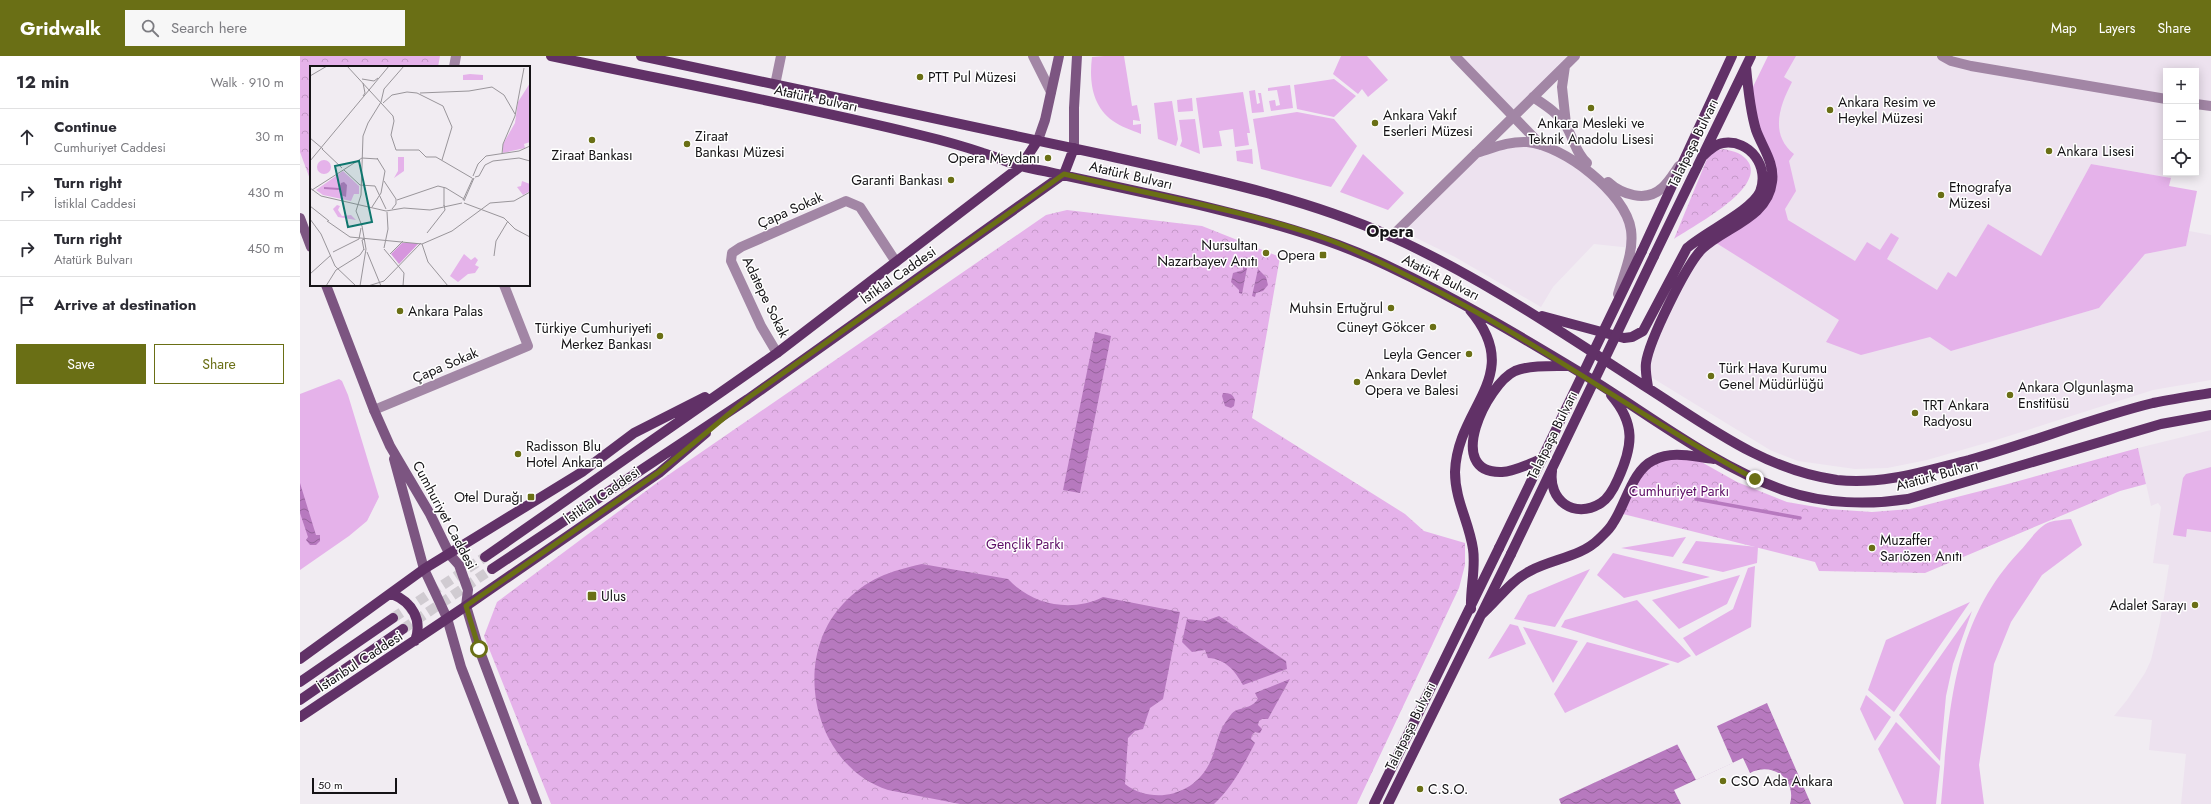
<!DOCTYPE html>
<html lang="en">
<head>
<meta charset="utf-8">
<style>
  body { margin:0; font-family:Jost,sans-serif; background:#f7f7f7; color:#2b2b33 }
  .controls { position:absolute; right:12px; top:12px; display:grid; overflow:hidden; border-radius:0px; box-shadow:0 2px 10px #0003 }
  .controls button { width:36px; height:36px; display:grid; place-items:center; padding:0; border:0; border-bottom:1px solid #e1e1e2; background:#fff; color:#2b2b33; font:20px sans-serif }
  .scale { position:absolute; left:12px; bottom:10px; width:85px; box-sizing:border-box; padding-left:4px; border:2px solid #151316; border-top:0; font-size:11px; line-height:14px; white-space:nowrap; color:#151316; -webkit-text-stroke:3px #fff; paint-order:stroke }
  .stop { position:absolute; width:12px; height:12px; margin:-9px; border:3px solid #6a6f15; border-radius:50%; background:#fff }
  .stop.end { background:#6a6f15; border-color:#fff; box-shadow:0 1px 4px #0008 }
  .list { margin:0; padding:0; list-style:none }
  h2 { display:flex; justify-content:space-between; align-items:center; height:52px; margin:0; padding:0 16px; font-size:17px }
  h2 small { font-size:13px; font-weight:400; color:#7c7c81 }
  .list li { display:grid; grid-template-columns:26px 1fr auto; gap:12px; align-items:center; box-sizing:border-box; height:56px; padding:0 16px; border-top:1px solid #e1e1e2 }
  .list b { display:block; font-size:15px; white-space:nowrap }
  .list p { margin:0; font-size:13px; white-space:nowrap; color:#7c7c81 }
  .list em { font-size:13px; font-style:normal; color:#7c7c81 }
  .actions { display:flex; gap:8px; padding:12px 16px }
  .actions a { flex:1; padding:9px 0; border:1px solid #6a6f15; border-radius:0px; text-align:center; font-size:14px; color:#6a6f15 }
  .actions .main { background:#6a6f15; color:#fff }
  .icon { flex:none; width:22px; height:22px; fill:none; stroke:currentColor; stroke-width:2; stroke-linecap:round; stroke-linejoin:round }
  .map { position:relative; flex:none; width:1911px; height:748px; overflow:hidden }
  header { display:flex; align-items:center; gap:24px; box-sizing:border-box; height:56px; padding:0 20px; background:#6a6f15; color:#fff }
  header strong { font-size:19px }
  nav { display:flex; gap:22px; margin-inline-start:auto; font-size:14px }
  .search { width:280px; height:36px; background:#f7f7f7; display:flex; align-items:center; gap:10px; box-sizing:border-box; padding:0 14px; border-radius:0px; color:#7c7c81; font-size:15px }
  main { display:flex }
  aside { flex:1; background:#fff }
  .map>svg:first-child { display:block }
  .built { fill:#ede2ef }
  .green { fill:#e5b2ea }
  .park { fill:url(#park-crowns) }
  .water { fill:url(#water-waves) }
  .pier { fill:#f1ecf2 }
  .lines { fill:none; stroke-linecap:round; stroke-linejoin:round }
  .stream { stroke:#b779bf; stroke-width:3.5 }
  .primary-tunnel { stroke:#d0cbd1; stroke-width:10; stroke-dasharray:10 5; stroke-linecap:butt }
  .street { stroke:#a286a5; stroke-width:10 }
  .secondary { stroke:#7c5581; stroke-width:10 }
  .primary { stroke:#613167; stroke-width:10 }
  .primary-bridge { stroke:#613167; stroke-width:10 }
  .route { stroke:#6a6f15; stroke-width:5 }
  .poi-dot { fill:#6a6f15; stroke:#fff; stroke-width:1.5 }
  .labels { text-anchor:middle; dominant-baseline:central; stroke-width:3; stroke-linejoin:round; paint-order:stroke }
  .poi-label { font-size:14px; fill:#151316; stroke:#fff; text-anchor:start }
  .street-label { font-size:14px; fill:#151316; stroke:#fff }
  .park-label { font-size:14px; fill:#5d0d66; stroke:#fff }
  .quarter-label { font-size:16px; font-weight:bold; fill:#151316; stroke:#fff }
  .inset-road { fill:none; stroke:#99959a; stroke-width:1 }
  .view { fill:#0f766e; fill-opacity:0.15; stroke:#0f766e; stroke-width:2 }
  .inset-edge { fill:none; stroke:#151316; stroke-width:2 }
</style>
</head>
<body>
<header>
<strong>Gridwalk</strong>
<div class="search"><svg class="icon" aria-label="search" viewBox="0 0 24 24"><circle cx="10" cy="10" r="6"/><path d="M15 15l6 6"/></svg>Search here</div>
<nav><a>Map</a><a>Layers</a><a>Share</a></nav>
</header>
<main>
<aside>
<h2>12 min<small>Walk · 910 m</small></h2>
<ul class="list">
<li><svg class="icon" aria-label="ahead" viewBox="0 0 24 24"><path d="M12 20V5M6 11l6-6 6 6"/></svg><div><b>Continue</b><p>Cumhuriyet Caddesi</p></div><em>30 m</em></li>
<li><svg class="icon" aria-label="right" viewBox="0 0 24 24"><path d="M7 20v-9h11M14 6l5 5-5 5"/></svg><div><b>Turn right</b><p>İstiklal Caddesi</p></div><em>430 m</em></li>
<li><svg class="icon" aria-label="right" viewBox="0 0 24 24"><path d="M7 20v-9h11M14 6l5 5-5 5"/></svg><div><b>Turn right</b><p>Atatürk Bulvarı</p></div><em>450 m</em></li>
<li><svg class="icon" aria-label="arrive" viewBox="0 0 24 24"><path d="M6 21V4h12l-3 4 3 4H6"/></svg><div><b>Arrive at destination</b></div></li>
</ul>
<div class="actions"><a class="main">Save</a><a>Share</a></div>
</aside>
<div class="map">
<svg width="1911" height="748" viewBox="0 0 1911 748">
  <defs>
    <pattern id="park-crowns" width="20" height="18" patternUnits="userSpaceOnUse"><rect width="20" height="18" fill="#e5b2ea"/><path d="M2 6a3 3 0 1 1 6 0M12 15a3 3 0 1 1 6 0" fill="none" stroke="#c498c8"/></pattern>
    <pattern id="water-waves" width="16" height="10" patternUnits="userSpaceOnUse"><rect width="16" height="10" fill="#b779bf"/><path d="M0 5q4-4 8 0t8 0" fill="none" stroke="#94629a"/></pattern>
  </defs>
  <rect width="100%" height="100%" fill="#f1ecf2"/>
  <path class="built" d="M1155,0H1275L1213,60Z
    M1468,0H1911V50L1896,48V15H1866V117H1872L1871,122L1791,108L1741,200L1651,295L1799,252L1845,198L1886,190L1889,175L1911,179V324L1853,334L1693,385L1627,404L1587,412L1555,413L1498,405L1470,394L1346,318L1352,286L1402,193L1469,140Z
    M1214,87L1258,95L1321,149L1332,192L1294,188L1253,231L1241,251L1155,201L1098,173L1176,97Z
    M1911,374V748H1881L1886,698L1849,694L1852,664L1814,660L1827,644L1845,617L1851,604L1860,566L1869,509L1853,507L1861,451L1858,447L1851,450L1838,392Z"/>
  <path class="green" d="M804,0H824L832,50L837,49L840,65L833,64V69L841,68V78C832,74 821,71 813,65C792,50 789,25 792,1Z
    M1041,0H1067L1088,24L1068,41L1062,33L1058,38L1033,18Z
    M1468,0H1496L1484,21L1492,26C1480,49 1469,78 1494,98L1489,105L1496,135L1485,153L1488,164L1555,205L1567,186L1580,194L1591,177L1599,182L1587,203L1637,234L1648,216L1656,221L1688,168L1741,200L1791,108L1871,122L1869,130L1897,135L1886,190L1845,198L1799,252L1651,295L1630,281L1561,299L1526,286L1539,264L1413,185L1473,126L1448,41Z
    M1034,23L1056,40L1034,61L997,53L994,29Z
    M990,29L993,52L971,55L969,45L975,44L976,50L980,49L977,34L968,35V32Z
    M955,34L957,48L960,47L958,37H961L964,56L952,57L949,35Z
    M943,36L950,77H947L949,89L935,91L933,73L919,75L922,90L903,92L896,42Z
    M892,42L893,55L878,56L877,44Z
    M872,45L878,83L876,90L858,83L854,47Z
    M997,56L1034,63L1057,90L1031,131L961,113L953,63Z
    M895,63L900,98L880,90L882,85L879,64Z
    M952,93L953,108L937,105L936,95Z
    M1063,98L1104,137L1088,154L1040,136Z
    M39,323L42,325L48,339L79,441L67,465L49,480L0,514V338Z
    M1911,411V476L1887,473L1886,481L1873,479L1883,422L1886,418Z
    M1771,463L1782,489L1742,519L1711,566L1694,608L1679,709L1684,748H1641C1649,656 1652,567 1719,496C1728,487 1738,470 1750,466C1756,464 1764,464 1771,463Z
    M1386,481L1373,501L1321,492Z
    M1396,485L1458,491L1457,507L1423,516L1382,507Z
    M1313,497L1410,521L1324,542L1297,519Z
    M1455,510L1451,571L1396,600L1383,582L1433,553L1448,512Z
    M1290,513L1255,571L1214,563L1228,539Z
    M1440,519L1427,548L1379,573L1352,544Z
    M1337,544L1391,600L1378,607L1261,571L1265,564Z
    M1670,546L1594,656L1568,634L1586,584Z
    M1672,555L1653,608L1646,640L1640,705L1599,659Z
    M1210,568L1218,570L1226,588L1188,603Z
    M1223,571L1278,585L1253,627Z
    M1287,586L1370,608L1265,657L1254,638Z
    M1566,639L1591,661L1575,685L1560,653Z
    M1596,666L1640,710L1636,748H1604L1578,693Z"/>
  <path class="park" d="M0,0H140L138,11H11V126L0,96Z
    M1423,93C1434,95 1443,97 1449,107C1463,134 1393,170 1374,183L1407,103L1415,95Z
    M767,154L902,170L980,201L952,362L1105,458L1124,475L1165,487V509L1159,532L1057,748H251L184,580L197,546L358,426L746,159Z
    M1838,392L1846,428L1820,435L1625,517L1519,515L1515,506L1319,457L1336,423L1354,404L1389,399L1437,426L1487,446L1528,453L1572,456L1610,453L1704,429Z"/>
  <path class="water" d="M943,211L947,212L942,238L939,237V234L931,226L933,217L943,214Z
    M958,213L966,221L968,229L963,235L956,237L955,241L952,240Z
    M795,276L811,280L780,437L763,434Z
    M923,337C930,337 933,338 935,344L934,350L931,352L925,350L922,340Z
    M0,427L16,479H20V485L16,489H10L6,484L8,481L0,457Z
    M622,508L708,523C732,549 771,557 803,541L880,556L863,643L850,652L843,673L835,675L828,682L825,728C851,748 891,741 908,710C916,697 916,680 925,667C928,663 932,655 937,654C946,651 952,651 958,643L955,637L990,623L968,663H962L959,665L958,669L962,673L960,677L955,676L952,679L951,683L955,687C944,708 932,732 914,748H660L588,734C514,710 490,604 543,548C566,523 590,515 622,508Z
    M919,560L986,605L987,613L943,629C935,615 926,603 908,602L905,594L892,596L882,586L887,563L905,565Z
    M1467,647L1511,748H1490C1497,723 1472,705 1450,717L1443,702L1374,734L1381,748H1261L1259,743Z"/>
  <path class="pier" d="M1416,668L1433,707L1396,724L1376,686Z"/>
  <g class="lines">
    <path class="stream" d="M1396,443L1500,462"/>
    <path class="primary-tunnel" d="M93,562L185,501
      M103,573L192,513"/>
    <path class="street" d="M733,0L751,36
      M1155,0L1241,89
      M1642,0L1651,5L1671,10L1866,43
      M1265,10L1262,31L1266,68
      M154,11L156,0
      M475,29L481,0
      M1233,41C1245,49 1258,57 1266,70C1274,83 1275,96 1287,107
      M1896,48L1911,50
      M1176,97C1193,92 1209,85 1227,86C1263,89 1326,137 1331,174C1334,196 1324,217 1318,238
      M1308,126C1321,138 1346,147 1362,132C1369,126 1374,117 1379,110
      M1091,181L1275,0
      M477,297L461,270L431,205L432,197L441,191L546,145L560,151L596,206
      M74,354L228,290L204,229"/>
    <path class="secondary" d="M738,84L745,64L759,0
      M774,92V52L777,0
      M0,162L11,191
      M26,229L74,354L90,390L130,458L150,499L159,509L168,534L166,550L179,593L237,748
      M94,403L124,513L147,562L161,611L214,748"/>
    <path class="primary" d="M251,0C374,26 498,49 620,79C641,84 663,90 683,97C697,101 710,108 725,111C781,123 838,135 895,148C961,164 1026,180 1088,210C1158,243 1225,283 1291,323C1352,361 1418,412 1486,435C1524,448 1569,449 1608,443L1861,368L1911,359
      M341,0C494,33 647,64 800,98C898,120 998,139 1090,180C1179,220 1261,276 1343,329C1405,368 1463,414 1537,424C1583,429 1625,415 1669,404C1731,387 1791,362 1853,347C1872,343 1892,340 1911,337
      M764,118L774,92
      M1342,195L1432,0
      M1354,200L1451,0
      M1170,254C1226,320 1157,350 1155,416C1155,444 1169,466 1173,493C1176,512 1170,533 1171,553
      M1242,260L1324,282L1332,281L1343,275L1387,192C1405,176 1451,155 1460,136C1470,111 1450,83 1423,87C1415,88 1408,95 1403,100
      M1348,331C1347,324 1345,315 1346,307C1349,285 1386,209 1402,193C1425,171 1468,162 1472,126C1475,107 1462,91 1456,74C1450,54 1448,33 1446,11
      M1242,403C1230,407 1216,415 1202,416C1143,418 1187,328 1215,315C1230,309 1252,310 1269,310
      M1252,415C1248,444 1274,464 1301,447C1309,442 1314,432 1318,423C1333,390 1336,368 1311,339
      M185,501L477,297L721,110L738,84
      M192,513L448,343L764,118
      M92,538C112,546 123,564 115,585
      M1181,559C1198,544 1210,525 1230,515C1252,503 1281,501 1299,483C1304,478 1310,473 1313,467C1326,448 1332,414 1354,404C1373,394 1394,401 1414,403
      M0,603L124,513L282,416L334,377L405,341
      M0,626L93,562
      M0,644L103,573
      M0,661L166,550L359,417L406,377
      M1074,748L1199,492
      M1088,748L1211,498"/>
    <path class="primary-bridge" d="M1199,492L1342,195
      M1211,498L1354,200"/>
  </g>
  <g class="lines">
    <path class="route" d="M179,593L166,550L359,416L448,342L764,118C850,139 940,153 1024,182C1058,194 1090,211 1122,227C1237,285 1341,362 1455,423"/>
  </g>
  <g class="poi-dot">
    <circle cx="620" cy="21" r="4"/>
    <circle cx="1291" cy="52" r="4"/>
    <circle cx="1530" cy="54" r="4"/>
    <circle cx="1075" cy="67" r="4"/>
    <circle cx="292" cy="84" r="4"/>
    <circle cx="387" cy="88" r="4"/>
    <circle cx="1749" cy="95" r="4"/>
    <circle cx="748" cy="102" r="4"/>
    <circle cx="651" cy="124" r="4"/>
    <circle cx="1641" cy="139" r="4"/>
    <circle cx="966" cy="197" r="4"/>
    <rect x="1019" y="195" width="8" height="8" rx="2"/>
    <circle cx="1091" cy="252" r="4"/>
    <circle cx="100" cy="255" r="4"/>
    <circle cx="1133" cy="271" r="4"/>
    <circle cx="360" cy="280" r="4"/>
    <circle cx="1169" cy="298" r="4"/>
    <circle cx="1411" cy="320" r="4"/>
    <circle cx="1057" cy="326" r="4"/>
    <circle cx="1710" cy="339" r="4"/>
    <circle cx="1615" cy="357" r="4"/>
    <circle cx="218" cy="398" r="4"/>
    <rect x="227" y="437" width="8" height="8" rx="2"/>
    <circle cx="1572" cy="492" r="4"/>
    <rect x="287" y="535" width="10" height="10" rx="2"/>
    <circle cx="1895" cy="549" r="4"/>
    <circle cx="1423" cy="725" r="4"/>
    <circle cx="1120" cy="733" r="4"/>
  </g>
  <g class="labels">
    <g class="poi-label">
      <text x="628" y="21">PTT Pul Müzesi</text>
      <text x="1538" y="46">Ankara Resim ve<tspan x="1538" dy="16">Heykel Müzesi</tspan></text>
      <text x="1083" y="59">Ankara Vakıf<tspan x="1083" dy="16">Eserleri Müzesi</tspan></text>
      <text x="1291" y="67" text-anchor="middle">Ankara Mesleki ve<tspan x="1291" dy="16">Teknik Anadolu Lisesi</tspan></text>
      <text x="395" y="80">Ziraat<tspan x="395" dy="16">Bankası Müzesi</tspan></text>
      <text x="1757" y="95">Ankara Lisesi</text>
      <text x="292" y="99" text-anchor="middle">Ziraat Bankası</text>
      <text x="740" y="102" text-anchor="end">Opera Meydanı</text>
      <text x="643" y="124" text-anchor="end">Garanti Bankası</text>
      <text x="1649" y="131">Etnografya<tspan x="1649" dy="16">Müzesi</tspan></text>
      <text x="958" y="189" text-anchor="end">Nursultan<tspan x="958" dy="16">Nazarbayev Anıtı</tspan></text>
      <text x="1015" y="199" text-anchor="end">Opera</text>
      <text x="1083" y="252" text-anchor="end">Muhsin Ertuğrul</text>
      <text x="108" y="255">Ankara Palas</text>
      <text x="1125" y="271" text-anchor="end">Cüneyt Gökcer</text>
      <text x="352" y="272" text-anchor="end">Türkiye Cumhuriyeti<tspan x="352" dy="16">Merkez Bankası</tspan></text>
      <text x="1161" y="298" text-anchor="end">Leyla Gencer</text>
      <text x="1419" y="312">Türk Hava Kurumu<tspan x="1419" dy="16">Genel Müdürlüğü</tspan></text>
      <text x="1065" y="318">Ankara Devlet<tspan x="1065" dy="16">Opera ve Balesi</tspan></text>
      <text x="1718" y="331">Ankara Olgunlaşma<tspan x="1718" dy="16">Enstitüsü</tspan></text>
      <text x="1623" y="349">TRT Ankara<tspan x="1623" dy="16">Radyosu</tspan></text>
      <text x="226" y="390">Radisson Blu<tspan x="226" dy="16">Hotel Ankara</tspan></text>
      <text x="223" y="441" text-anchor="end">Otel Durağı</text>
      <text x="1580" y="484">Muzaffer<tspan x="1580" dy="16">Sarıözen Anıtı</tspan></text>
      <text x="301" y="540">Ulus</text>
      <text x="1887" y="549" text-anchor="end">Adalet Sarayı</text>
      <text x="1431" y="725">CSO Ada Ankara</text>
      <text x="1128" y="733">C.S.O.</text>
    </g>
    <g class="street-label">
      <text transform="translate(516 42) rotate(12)">Atatürk Bulvarı</text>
      <text transform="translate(1393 87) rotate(-64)">Talatpaşa Bulvarı</text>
      <text transform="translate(831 119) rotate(13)">Atatürk Bulvarı</text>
      <text transform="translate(490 154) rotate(-24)">Çapa Sokak</text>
      <text transform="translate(598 219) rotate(-35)">İstiklal Caddesi</text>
      <text transform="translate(1141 221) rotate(27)">Atatürk Bulvarı</text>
      <text transform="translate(466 241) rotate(64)">Adatepe Sokak</text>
      <text transform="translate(145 309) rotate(-23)">Çapa Sokak</text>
      <text transform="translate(1252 379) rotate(-64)">Talatpaşa Bulvarı</text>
      <text transform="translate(1637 419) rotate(-15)">Atatürk Bulvarı</text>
      <text transform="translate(302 439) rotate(-35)">İstiklal Caddesi</text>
      <text transform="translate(145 459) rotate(62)">Cumhuriyet Caddesi</text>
      <text transform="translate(60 605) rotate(-33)">İstanbul Caddesi</text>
      <text transform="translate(1110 670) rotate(-64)">Talatpaşa Bulvarı</text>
    </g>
    <g class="park-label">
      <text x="1379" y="435">Cumhuriyet Parkı</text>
      <text x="725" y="488">Gençlik Parkı</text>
    </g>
    <g class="quarter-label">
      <text x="1090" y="175">Opera</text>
    </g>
  </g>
  <g transform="translate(10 10)">
    <rect width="220" height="220" fill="#f1ecf2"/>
    <path d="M7 101a7 7 0 1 1 14 0a7 7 0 1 1-14 0ZM27,139L30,140L28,144L32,150L41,149L46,154L28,151L23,143Z" fill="#e5b2ea"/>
    <path d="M92,177H109L89,198L81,188Z" fill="#d696dd"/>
    <path d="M220,17V76L214,78L215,82L193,87V78L205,57L208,36Z" fill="#e5b2ea"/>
    <path d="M160,8L173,9V14H153V9ZM88,91H94V105L84,112L88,105ZM33,105L49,120V128H44L41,135L13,129L6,124ZM212,115L220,118V125L213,129L207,121L211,120ZM154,188L161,194L165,191L168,194L165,199L169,201L165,207L158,208L148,216L140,210Z" fill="#e5b2ea"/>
    <path d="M34,116L37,119L36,131L31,129L29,124L14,123V121L29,122L31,117Z" fill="#b779bf"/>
    <path class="inset-road" d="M37,0L83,50L84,55L81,69L86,84H109L116,91H126L162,112M0,10L17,0M52,13L64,15L68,12M53,17L55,27L53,30M110,27L159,25L182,21L194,29L205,48M73,37L82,29L97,26L107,27L133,40L142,61L132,94M0,72L13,83M12,83L32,102M192,88L193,78L205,50L214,2M0,95L79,0M34,104L50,119L65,120L76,143M163,110L168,98L176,90L209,85L220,80M165,111L169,110L175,99L183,95L209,92L220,95M74,115L86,133V138L82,143M134,121V140M0,122L11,130L76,145L94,142L120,144L152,137M2,124L52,92L68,93M87,134L128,120L136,122L154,133M153,134L163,112M154,135L164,112M154,137L194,152L205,163L220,171M0,140L19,155M62,141L71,127L75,105L67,92M0,153L11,168L25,200L46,220M17,155L40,171L112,178M117,167L135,144L134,139M112,178L142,165L180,137L204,135L220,126M112,178L118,196L138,220M74,182L78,163L77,146M74,183L94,207L93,220M54,184L52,174L55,173M23,186L49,173L51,162M57,186L71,220M80,188L93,175M184,190L186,175L198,155M0,208L21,189M16,220L26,204L50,189L54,183M50,220L56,183L52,160L46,145L51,129L53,70L58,57L71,36L74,23L94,0M58,220L74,215L111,177"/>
    <path class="view" d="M49,95L62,156L38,161L25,100Z"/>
    <rect width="220" height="220" class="inset-edge"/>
  </g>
</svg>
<div class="controls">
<button>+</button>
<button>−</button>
<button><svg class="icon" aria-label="locate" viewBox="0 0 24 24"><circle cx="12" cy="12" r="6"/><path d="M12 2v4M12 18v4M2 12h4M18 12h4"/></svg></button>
</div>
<div class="scale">50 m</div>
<div class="stop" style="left:179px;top:593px"></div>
<div class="stop end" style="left:1455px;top:423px"></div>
</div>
</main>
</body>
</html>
